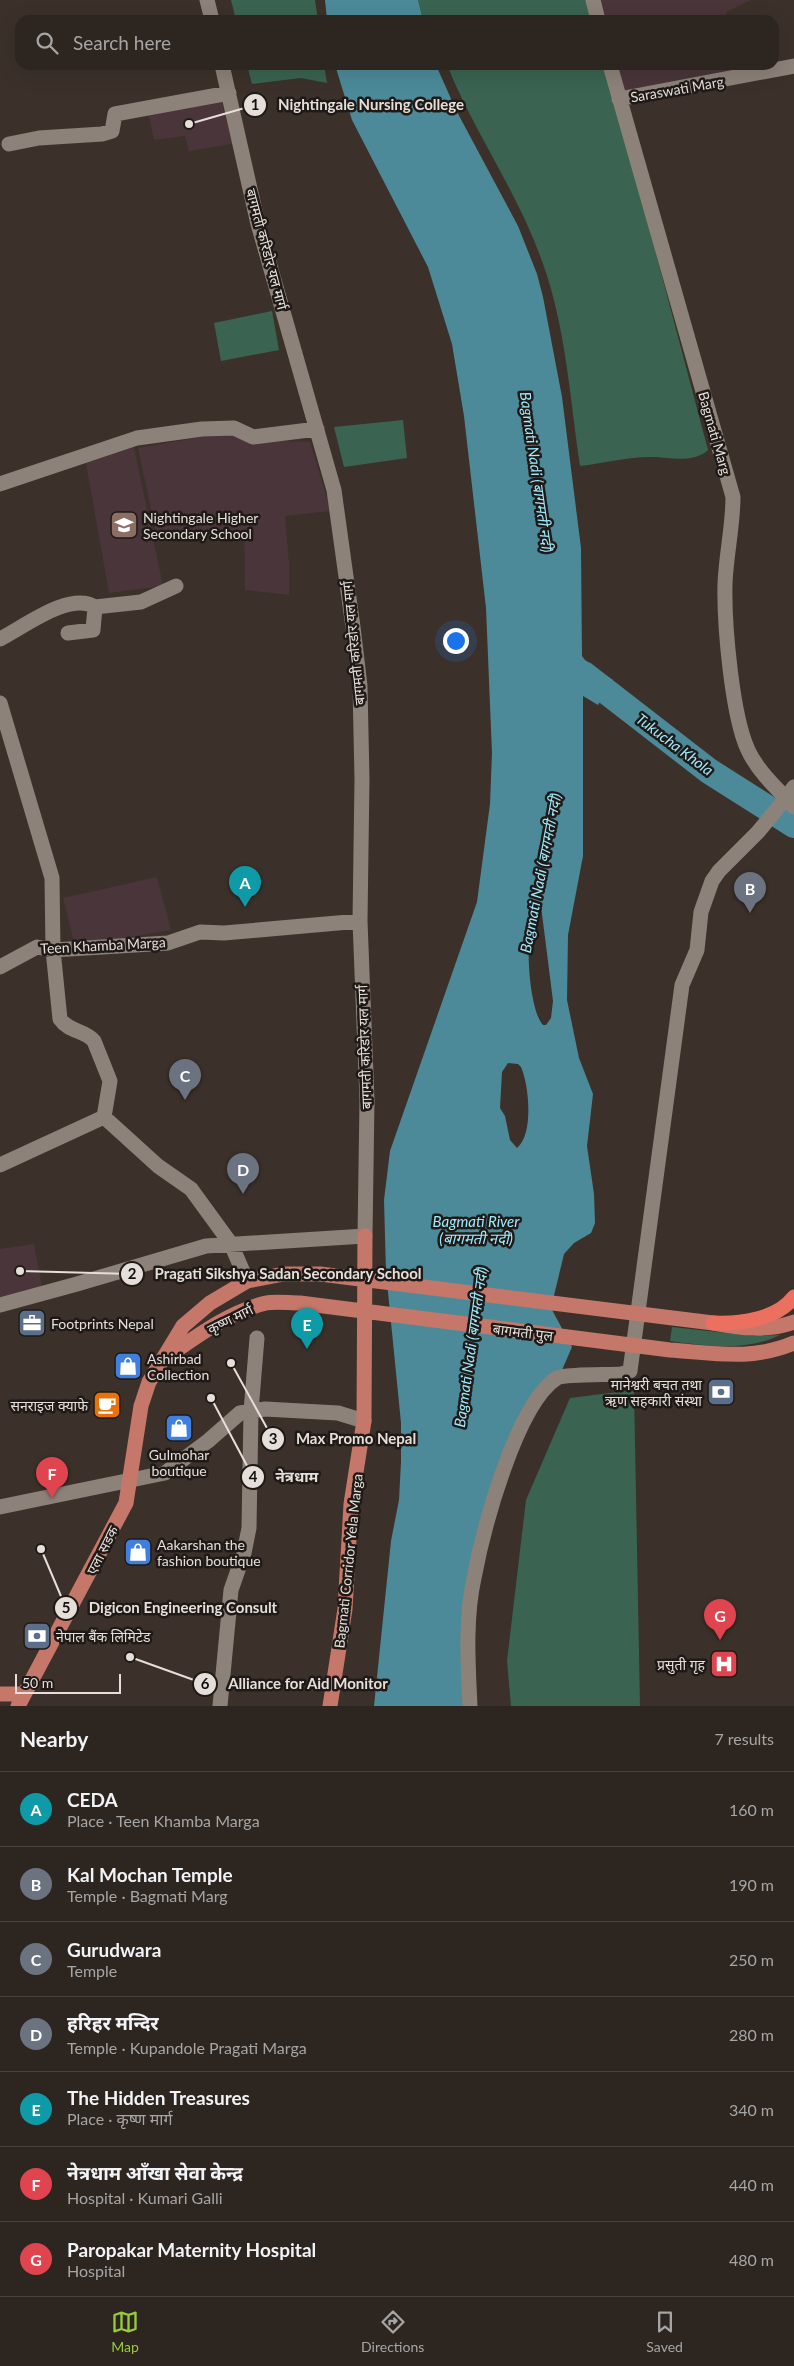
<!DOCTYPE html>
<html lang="en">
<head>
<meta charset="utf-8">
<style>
  body { margin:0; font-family:Lato,"Noto Sans Devanagari",sans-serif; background:#38312d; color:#f1f3f6 }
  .scale { position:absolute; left:15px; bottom:12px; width:106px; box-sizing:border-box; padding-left:5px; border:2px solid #e5ded9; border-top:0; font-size:14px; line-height:18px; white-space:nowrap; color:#e5ded9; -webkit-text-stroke:4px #1f1a17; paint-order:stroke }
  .you { position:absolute; left:455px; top:640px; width:18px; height:18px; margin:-12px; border:4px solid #fff; border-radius:50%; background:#1a73e8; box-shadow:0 0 0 8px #1a73e833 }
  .badge { display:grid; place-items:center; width:32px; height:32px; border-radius:50%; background:#96cc3a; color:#fff; font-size:16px; font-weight:700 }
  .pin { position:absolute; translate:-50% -41px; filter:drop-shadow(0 1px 2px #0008) }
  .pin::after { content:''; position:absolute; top:26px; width:18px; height:15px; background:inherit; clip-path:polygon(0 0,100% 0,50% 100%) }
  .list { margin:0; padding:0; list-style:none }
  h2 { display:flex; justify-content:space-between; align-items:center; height:65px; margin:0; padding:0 20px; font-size:21px }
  h2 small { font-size:16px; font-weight:400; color:#a6a5a5 }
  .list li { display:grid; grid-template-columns:32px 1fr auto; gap:15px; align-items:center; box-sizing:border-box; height:75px; padding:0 20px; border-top:1px solid #48423e }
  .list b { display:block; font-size:19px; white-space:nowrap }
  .list p { margin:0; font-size:16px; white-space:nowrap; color:#a6a5a5 }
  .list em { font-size:16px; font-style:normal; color:#a6a5a5 }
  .icon { flex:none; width:28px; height:28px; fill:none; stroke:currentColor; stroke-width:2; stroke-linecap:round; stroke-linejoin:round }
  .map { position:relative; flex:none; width:794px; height:1706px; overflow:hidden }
  .search { position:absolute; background:#2c2520; box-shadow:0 5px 20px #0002; left:15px; right:15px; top:15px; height:55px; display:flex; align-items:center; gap:12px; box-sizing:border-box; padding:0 18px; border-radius:15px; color:#a6a5a5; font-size:19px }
  .sheet { height:590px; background:#2c2520 }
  nav { display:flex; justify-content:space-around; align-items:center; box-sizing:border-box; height:70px; border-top:1px solid #48423e; background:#2c2520; font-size:14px; color:#a6a5a5 }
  nav a { display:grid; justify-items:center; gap:2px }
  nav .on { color:#96cc3a }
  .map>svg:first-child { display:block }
  .education { fill:#49353a }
  .green { fill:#3a6351 }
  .water { fill:#4c8a99; fill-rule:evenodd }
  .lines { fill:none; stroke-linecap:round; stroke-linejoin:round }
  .river { stroke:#4c8a99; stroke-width:26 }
  .minor { stroke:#8d8279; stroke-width:15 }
  .major { stroke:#c5776a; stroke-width:15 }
  .highway { stroke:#eb7060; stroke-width:15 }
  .labels { text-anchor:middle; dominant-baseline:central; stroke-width:5; stroke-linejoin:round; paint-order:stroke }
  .street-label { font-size:14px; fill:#e5ded9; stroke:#1f1a17 }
  .poi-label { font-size:14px; fill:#e5ded9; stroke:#1f1a17; text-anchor:start }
  .water-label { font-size:15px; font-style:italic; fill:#9feafd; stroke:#1f1a17 }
  .leader { fill:none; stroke:#e5ded9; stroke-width:2 }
  .callout-dot { fill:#e5ded9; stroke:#1f1a17; stroke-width:2 }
  .mark-label { font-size:15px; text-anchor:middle; font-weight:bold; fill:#111 }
  .callout-label { font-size:15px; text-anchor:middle; font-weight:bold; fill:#e5ded9; stroke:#1f1a17; stroke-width:5; stroke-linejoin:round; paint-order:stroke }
</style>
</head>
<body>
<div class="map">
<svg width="794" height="1706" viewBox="0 0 794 1706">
  <rect width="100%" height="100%" fill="#3b312a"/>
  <path class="education" d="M598,0H751L726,12V20H604Z
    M616,65H731L732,74L625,94Z
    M221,98L232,144L189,151L185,136L154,140L148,112Z
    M236,431L255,440L310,442L331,511L285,516L289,564V595L245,590L244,532L158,542L138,448Z
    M134,447L163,586L109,593L86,463Z
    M157,877L171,930L75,946L63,898Z
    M34,1244L43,1292L0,1304V1249Z"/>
  <path class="green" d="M231,0H315L318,20H236Z
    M418,0H589L594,20H423Z
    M247,65H324L327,83L301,78L252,84Z
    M447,65H606L708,450C695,463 670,458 655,457C631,456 604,463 580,466C570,399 566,328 543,264C519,194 475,134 447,65Z
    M272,311L279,350L221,361L214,323Z
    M403,420L407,458L344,467L334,427Z
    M672,1327L754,1336L780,1335C746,1352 706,1346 670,1341Z
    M634,1390L640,1706H511L507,1661L526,1500L570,1398Z"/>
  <path class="water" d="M325,0H418L423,20H327Z
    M335,65H436L456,110L518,226L537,274L543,297L562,397L581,548L582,656L588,664L613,680L598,705L583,696V856L568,935L567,1000L579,1058L593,1094L587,1146L594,1194L595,1223L591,1233L574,1243L564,1254L551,1308L572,1347L559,1377L529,1413L473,1579L468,1706H374L391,1541L399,1500L401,1462V1423L386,1272L384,1200L390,1151L477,902L490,804L492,753L486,608L464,416L452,344L428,267L352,120ZM541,906L553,1001L551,1018L546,1025H543C528,1010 521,915 541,906ZM508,1063L518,1064L521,1067C529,1085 534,1134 517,1148L510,1140L505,1116L500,1108L502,1072Z"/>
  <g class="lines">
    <path class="river" d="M577,671L585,675L709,771L794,825"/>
    <path class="minor" d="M207,0L212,20
      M593,0L598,20
      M619,99L794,66
      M9,144L39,138L102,134L112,131L115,114L229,93
      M0,484L137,438L202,429L234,428L253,437L317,429
      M68,633L93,630L95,607
      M0,639C24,627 70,591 95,607L141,602L176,586
      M0,703L52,878L53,950L60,1019C69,1032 85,1030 94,1041L110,1081L104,1117L158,1166L191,1189L231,1244L247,1281
      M794,787L786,798L794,807
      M0,967L37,947L53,950L168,943L200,932L224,933L360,921
      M0,1165L104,1117
      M0,1305L77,1284L206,1246L365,1236L367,1100L360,921L362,779L360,686L353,627L334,490L258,224L222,65
      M0,1507L165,1473L208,1441L240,1413L265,1409L338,1413L364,1421
      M220,1706L231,1590L244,1553L249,1528L251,1411L257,1338
      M470,1706C468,1664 465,1619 474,1578C483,1530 516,1404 557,1378C564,1374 610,1375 621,1374L630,1371L682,985L697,950L701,912L712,881L719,871L758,832L786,798C773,785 756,768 748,750C732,716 724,624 725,584C726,555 733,526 733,497L610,65"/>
    <path class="major" d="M167,1357C197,1336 229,1312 266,1303C276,1301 289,1303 300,1303L670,1350C714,1353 752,1361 794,1343
      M0,1694H24
      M18,1706L126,1503L141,1406L149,1382L183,1326L210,1303L247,1281L284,1274H320L713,1323C741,1328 766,1332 794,1322
      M330,1706L345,1609L351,1504L364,1421L365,1236"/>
    <path class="highway" d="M713,1323C740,1324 776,1320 794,1297"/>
  </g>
  <defs>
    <g id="school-square" transform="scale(1.4375)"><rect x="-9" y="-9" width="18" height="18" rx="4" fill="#8d6e63" stroke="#1f1a17"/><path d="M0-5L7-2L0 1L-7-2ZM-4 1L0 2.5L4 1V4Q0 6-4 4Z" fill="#fff"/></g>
    <g id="office-square" transform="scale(1.4375)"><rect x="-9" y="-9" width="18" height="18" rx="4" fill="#5c6f8a" stroke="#1f1a17"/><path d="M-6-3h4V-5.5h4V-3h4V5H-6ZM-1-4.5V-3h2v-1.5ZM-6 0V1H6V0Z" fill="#fff"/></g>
    <g id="shop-square" transform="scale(1.4375)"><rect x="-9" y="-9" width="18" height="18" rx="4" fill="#3f7fe0" stroke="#1f1a17"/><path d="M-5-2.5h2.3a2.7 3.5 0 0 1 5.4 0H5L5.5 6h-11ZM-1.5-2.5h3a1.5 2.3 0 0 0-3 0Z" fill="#fff"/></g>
    <g id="bank-square" transform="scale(1.4375)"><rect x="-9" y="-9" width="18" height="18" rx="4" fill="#5c6f8a" stroke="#1f1a17"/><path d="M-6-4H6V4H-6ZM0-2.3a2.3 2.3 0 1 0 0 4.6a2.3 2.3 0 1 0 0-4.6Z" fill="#fff"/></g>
    <g id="cafe-square" transform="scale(1.4375)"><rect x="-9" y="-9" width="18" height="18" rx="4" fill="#e8710a" stroke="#1f1a17"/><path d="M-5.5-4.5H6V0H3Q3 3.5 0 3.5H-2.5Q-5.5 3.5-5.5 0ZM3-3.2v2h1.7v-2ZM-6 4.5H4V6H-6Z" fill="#fff"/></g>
    <g id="hospital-square" transform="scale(1.4375)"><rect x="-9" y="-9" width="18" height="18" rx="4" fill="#e0444e" stroke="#1f1a17"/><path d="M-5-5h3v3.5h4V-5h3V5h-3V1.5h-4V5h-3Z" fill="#fff"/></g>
  </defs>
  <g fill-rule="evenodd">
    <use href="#school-square" x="124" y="525"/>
    <use href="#office-square" x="32" y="1323"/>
    <use href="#shop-square" x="128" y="1366"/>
    <use href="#bank-square" x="721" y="1392"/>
    <use href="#cafe-square" x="107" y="1405"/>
    <use href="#shop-square" x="179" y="1428"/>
    <use href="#shop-square" x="138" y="1552"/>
    <use href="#bank-square" x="37" y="1636"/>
    <use href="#hospital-square" x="724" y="1664"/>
  </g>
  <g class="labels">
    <g class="street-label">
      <text transform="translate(677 89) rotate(-10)">Saraswati Marg</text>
      <text transform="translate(267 249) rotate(75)">बागमती करिडोर यल मार्ग</text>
      <text transform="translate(715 433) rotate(74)">Bagmati Marg</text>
      <text transform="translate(353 643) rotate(-96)">बागमती करिडोर यल मार्ग</text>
      <text transform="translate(103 945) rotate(-3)">Teen Khamba Marga</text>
      <text transform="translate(364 1047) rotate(-92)">बागमती करिडोर यल मार्ग</text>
      <text transform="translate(230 1319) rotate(-26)">कृष्ण मार्ग</text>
      <text transform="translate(523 1332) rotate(7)">बागमती पुल</text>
      <text transform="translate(102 1550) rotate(-63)">एला सडक</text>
      <text transform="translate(348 1561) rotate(-84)">Bagmati Corridor Yela Marga</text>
    </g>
    <g class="poi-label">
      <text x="143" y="517">Nightingale Higher<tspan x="143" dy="16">Secondary School</tspan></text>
      <text x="51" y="1323">Footprints Nepal</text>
      <text x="147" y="1358">Ashirbad<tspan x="147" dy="16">Collection</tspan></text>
      <text x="702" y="1384" text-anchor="end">मानेश्वरी बचत तथा<tspan x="702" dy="16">ऋण सहकारी संस्था</tspan></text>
      <text x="88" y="1405" text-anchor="end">सनराइज क्याफे</text>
      <text x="179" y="1454" text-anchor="middle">Gulmohar<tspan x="179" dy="16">boutique</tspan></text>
      <text x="157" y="1544">Aakarshan the<tspan x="157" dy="16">fashion boutique</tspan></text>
      <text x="56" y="1636">नेपाल बैंक लिमिटेड</text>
      <text x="705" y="1664" text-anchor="end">प्रसुती गृह</text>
    </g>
    <g class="water-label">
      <text transform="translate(537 472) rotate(82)">Bagmati Nadi (बागमती नदी)</text>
      <text transform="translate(675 744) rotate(37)">Tukucha Khola</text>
      <text transform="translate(540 873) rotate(-79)">Bagmati Nadi (बागमती नदी)</text>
      <text x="476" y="1221">Bagmati River<tspan x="476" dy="17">(बागमती नदी)</tspan></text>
      <text transform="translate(470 1347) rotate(-82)">Bagmati Nadi (बागमती नदी)</text>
    </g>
  </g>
  <path class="leader" d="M189 124L255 105M20 1271L132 1274M231 1363L273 1439M211 1398L253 1477M41 1549L66 1608M130 1657L205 1684"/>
  <g class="callout-dot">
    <circle cx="189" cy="124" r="5"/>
    <circle cx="20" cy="1271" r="5"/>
    <circle cx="231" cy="1363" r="5"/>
    <circle cx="211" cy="1398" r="5"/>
    <circle cx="41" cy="1549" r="5"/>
    <circle cx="130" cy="1657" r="5"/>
    <circle cx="255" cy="105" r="12"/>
    <circle cx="132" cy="1274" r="12"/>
    <circle cx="273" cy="1439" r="12"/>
    <circle cx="253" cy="1477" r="12"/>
    <circle cx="66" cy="1608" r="12"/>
    <circle cx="205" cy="1684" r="12"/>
  </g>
  <g class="mark-label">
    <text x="255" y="110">1</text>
    <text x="132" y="1279">2</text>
    <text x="273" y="1444">3</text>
    <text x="253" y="1482">4</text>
    <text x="66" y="1613">5</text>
    <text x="205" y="1689">6</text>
  </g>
  <g class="callout-label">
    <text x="371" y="110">Nightingale Nursing College</text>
    <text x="288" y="1279">Pragati Sikshya Sadan Secondary School</text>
    <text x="356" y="1444">Max Promo Nepal</text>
    <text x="297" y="1482">नेत्रधाम</text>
    <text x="183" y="1613">Digicon Engineering Consult</text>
    <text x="308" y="1689">Alliance for Aid Monitor</text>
  </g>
</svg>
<div class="scale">50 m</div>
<div class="you"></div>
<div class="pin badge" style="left:245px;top:907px;background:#0f9aa8">A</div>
<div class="pin badge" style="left:750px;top:913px;background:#6b7280">B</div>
<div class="pin badge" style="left:185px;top:1100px;background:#6b7280">C</div>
<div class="pin badge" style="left:243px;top:1194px;background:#6b7280">D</div>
<div class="pin badge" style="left:307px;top:1349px;background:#0f9aa8">E</div>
<div class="pin badge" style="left:52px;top:1498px;background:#e0444e">F</div>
<div class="pin badge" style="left:720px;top:1640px;background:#e0444e">G</div>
<div class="search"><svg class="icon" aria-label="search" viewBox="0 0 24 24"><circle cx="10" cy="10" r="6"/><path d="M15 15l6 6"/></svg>Search here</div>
</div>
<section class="sheet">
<h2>Nearby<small>7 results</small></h2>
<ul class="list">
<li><span class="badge" style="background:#0f9aa8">A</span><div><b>CEDA</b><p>Place · Teen Khamba Marga</p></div><em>160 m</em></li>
<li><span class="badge" style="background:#6b7280">B</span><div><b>Kal Mochan Temple</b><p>Temple · Bagmati Marg</p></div><em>190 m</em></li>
<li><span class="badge" style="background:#6b7280">C</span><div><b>Gurudwara</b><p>Temple</p></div><em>250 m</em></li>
<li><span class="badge" style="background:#6b7280">D</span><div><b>हरिहर मन्दिर</b><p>Temple · Kupandole Pragati Marga</p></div><em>280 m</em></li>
<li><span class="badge" style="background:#0f9aa8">E</span><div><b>The Hidden Treasures</b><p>Place · कृष्ण मार्ग</p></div><em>340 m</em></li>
<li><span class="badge" style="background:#e0444e">F</span><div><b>नेत्रधाम आँखा सेवा केन्द्र</b><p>Hospital · Kumari Galli</p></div><em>440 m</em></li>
<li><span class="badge" style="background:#e0444e">G</span><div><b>Paropakar Maternity Hospital</b><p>Hospital</p></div><em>480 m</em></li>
</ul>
</section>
<nav>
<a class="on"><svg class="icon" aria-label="map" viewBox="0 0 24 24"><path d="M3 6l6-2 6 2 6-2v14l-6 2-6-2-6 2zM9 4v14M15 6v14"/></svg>Map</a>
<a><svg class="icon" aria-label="directions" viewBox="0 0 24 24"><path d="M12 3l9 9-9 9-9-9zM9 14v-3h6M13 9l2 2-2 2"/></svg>Directions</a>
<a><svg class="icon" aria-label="saved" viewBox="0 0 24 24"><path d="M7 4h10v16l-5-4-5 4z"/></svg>Saved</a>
</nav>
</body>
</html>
